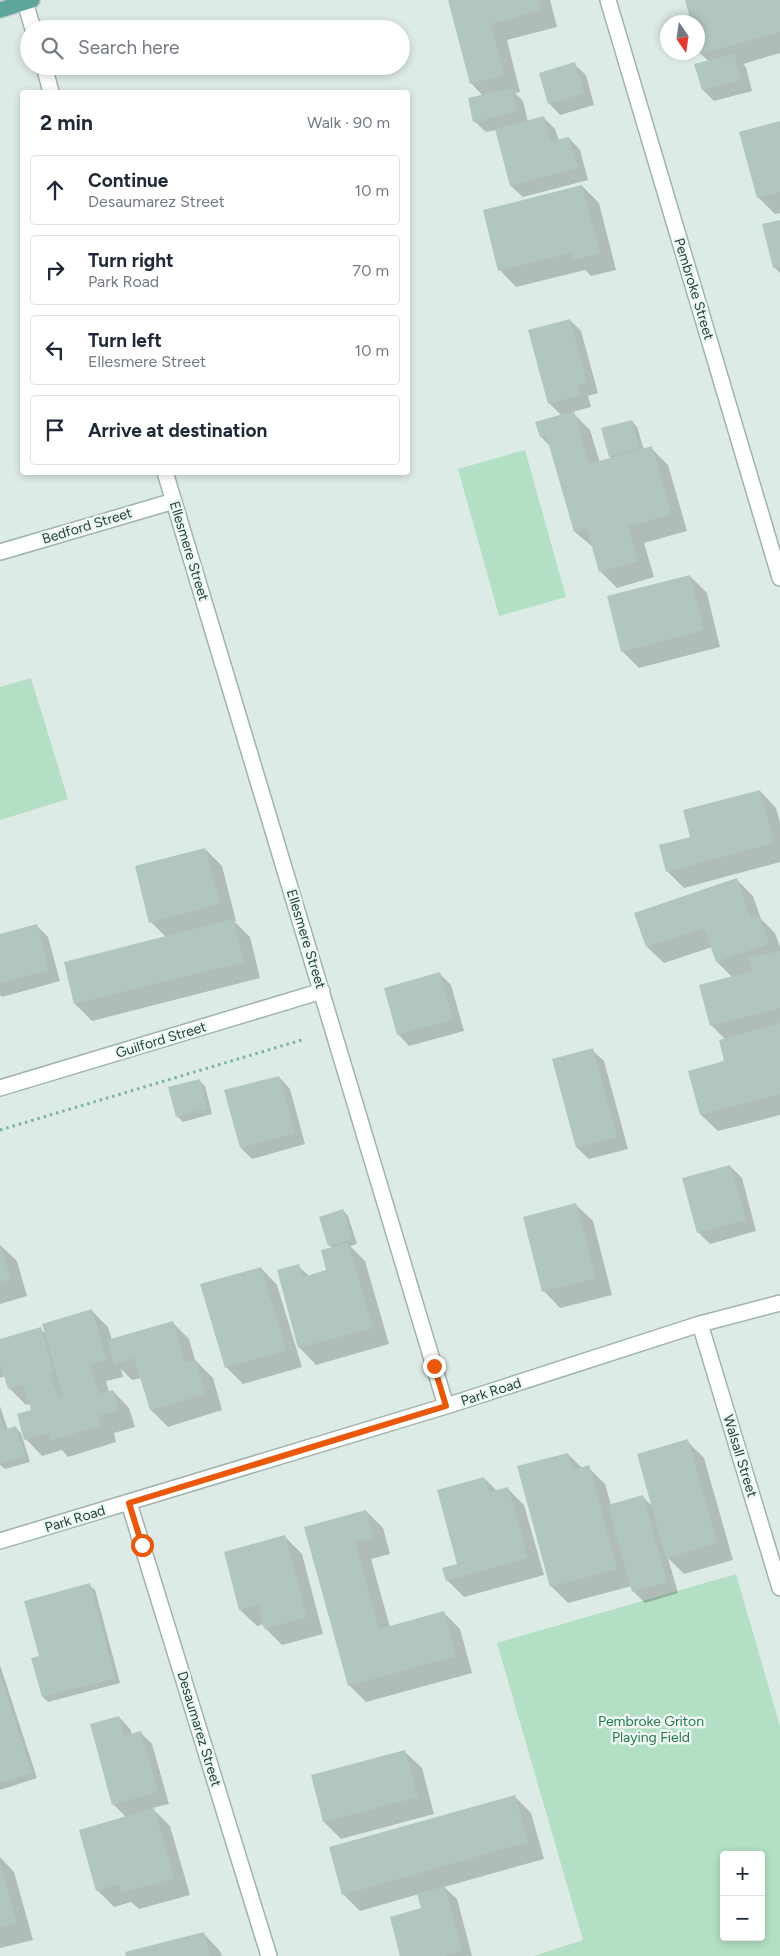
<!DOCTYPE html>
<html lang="en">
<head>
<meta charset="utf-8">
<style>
  body { margin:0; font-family:Figtree,sans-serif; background:#f2f2f3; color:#1f2937 }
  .controls { position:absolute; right:15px; bottom:15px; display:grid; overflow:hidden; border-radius:5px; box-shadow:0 2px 8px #0003 }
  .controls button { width:45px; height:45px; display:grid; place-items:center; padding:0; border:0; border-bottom:1px solid #e0e1e3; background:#fff; color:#1f2937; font:25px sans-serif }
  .compass { position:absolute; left:660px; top:15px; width:45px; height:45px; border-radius:50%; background:#fff; box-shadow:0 2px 8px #0003; rotate:167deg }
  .stop { position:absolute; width:15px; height:15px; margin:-11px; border:4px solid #ea580c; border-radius:50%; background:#fff }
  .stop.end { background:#ea580c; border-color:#fff; box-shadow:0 1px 5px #0008 }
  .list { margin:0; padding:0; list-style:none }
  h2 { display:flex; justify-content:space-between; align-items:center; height:65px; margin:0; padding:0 20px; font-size:21px }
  h2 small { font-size:16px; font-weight:400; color:#747a83 }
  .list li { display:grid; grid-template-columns:32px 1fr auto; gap:15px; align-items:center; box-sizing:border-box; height:70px; margin:0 10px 10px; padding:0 10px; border:1px solid #e0e1e3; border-radius:5px }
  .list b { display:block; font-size:19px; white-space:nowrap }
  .list p { margin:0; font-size:16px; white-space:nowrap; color:#747a83 }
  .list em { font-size:16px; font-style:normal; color:#747a83 }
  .icon { flex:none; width:28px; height:28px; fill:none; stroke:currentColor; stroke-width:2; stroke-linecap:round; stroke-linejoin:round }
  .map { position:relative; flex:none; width:780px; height:1956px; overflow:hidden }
  .search { position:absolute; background:#fff; box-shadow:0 2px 8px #0003; left:20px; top:20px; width:390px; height:55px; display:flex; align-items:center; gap:12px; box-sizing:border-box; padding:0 18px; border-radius:28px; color:#747a83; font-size:19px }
  .panel { position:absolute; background:#fff; box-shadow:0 2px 8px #0003; left:20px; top:90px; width:390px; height:385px; border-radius:5px }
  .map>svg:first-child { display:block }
  .green { fill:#b3dfc4; fill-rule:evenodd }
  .shadow { fill:#0003 }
  .building { fill:#b2c6c0 }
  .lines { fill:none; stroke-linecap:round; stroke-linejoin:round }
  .minor-casing { stroke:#a0b3ae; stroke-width:18 }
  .major-casing { stroke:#c0c8c7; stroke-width:18 }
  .path { stroke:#7ab2a7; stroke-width:3; stroke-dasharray:2.5 4; stroke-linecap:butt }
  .minor { stroke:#fff; stroke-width:15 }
  .major { stroke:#5ca69c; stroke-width:15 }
  .route { stroke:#ea580c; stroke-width:6 }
  .labels { text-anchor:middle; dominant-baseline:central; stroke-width:5; stroke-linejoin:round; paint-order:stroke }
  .street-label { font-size:14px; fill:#1d3c37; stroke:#eef7f4 }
  .park-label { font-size:14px; fill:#23774d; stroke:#eef7f4 }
</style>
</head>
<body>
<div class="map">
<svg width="780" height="1956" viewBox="0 0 780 1956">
  <rect width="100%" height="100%" fill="#ddebe6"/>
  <path class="green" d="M525,450L566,597L499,616L458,469Z
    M31,678L68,799L0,820V687Z
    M736,1574L780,1726V1956H534L583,1940L497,1643ZM724,1855H761V1937H724Z"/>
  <path class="shadow" d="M450,0H550L557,27L507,40L520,92L515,93L523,101L528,122L544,118L555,129L559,141L569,138L580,150L588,180L523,197L511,186L496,130L486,132L474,121L483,96L471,83Z
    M686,0H780V53L743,64L746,67L752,91L714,101L703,90L709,62L701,54L698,42V22H692Z
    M574,64L586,75L594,105L560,115L549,103Z
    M780,123V213L775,214L758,197Z
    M582,186L599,203L616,270L591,276L585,270L516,287L500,270Z
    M780,221V273L774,267Z
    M570,320L581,331L598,393L588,396L591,407L572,412L590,430L600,463L612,459L610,457L632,421L637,427L644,450L651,448L668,465L687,531L644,543L654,577L617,588L600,571L594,548L575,532L551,447L541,437L562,416L549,403Z
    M690,576L707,593L720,647L639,668L622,651Z
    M760,791L776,808L780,822V862L684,888L667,871L692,838Z
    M205,849L222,866L236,921H234L250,937L260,978L92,1021L75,1004L65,963L166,937L151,922Z
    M737,880L753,896L761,919L775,933L780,947V1115L718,1131L701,1115L726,1062L725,1039L711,1025L733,978L717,962L712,947L664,963L647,947Z
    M36,925L48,937L60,981L2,997L0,995V935Z
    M440,974L451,985L464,1031L409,1046L398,1034Z
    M592,1050L604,1061L628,1149L589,1159L577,1148L553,1060Z
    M279,1077L290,1089L305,1144L252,1159L241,1148Z
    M199,1080L205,1086L212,1114L183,1122L177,1116Z
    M730,1166L742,1178L756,1231L710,1244L698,1232Z
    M576,1205L593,1221L612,1295L560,1308L544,1291Z
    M343,1210L348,1216L357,1244L350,1246L365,1261L389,1344L316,1365L300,1348L278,1271L298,1266L309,1276L328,1271L332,1248L330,1245Z
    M0,1245L17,1261L27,1296L0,1304Z
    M261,1268L277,1285L302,1367L243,1384L226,1367Z
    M91,1310L108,1327L112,1340L172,1322L189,1339L195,1360L213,1378L222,1410L168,1427L151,1410L141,1378L132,1380L121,1369L123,1377L106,1381L109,1392L113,1391L129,1408L135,1427L114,1433L116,1442L68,1457L62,1450L42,1456L26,1439L32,1411L30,1404L26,1405L9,1388L5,1376L0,1378V1340L40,1329L46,1334Z
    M0,1406L8,1430L15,1427L21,1433L30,1462L5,1469L0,1465Z
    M687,1441L704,1458L733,1560L684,1574L668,1558L678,1593L645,1603L633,1591L632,1586L568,1603L551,1586L568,1454L582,1468L588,1467L605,1484L611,1505L643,1497L653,1507Z
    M484,1478L497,1491L507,1488L524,1505L544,1575L464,1597L447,1580L459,1565Z
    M366,1511L383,1528L390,1554L371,1559L390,1627L443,1612L460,1629L472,1673L366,1702L349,1685L306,1528Z
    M285,1537L302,1554L323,1634L282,1645L265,1628L264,1624L257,1626L240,1610Z
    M89,1585L95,1590L120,1683L48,1702L43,1697L40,1657Z
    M0,1665L37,1778L0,1790Z
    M119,1717L130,1729L132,1735L141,1733L152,1744L169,1804L152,1808L170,1826L190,1895L139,1909L131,1902L114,1907L97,1890L126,1817L113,1804Z
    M405,1752L422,1768L434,1814L341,1839L324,1822L312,1776Z
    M514,1796L531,1813L544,1859L444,1887L457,1899L472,1956H402L422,1909L419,1894L360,1911L343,1894Z
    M0,1857L14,1872L33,1940L0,1948Z
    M204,1934L220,1951L222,1956H127Z"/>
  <path class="building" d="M448,0H539L541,10L491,24L504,75L470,84Z
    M685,0H780V32L700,54L698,47V22H691Z
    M734,54L741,80L702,90L694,64Z
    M575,62L584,93L548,104L539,73Z
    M512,88L517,112L473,122L468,98Z
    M544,116L551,141L569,137L578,168L510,186L495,129Z
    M780,121V192L757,198L739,132Z
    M582,185L600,253L573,260L571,253L498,271L483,210Z
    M780,220V266L773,268L762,224Z
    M570,319L587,382L577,385L580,395L548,404L528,330Z
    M574,411L589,464L652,446L671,514L628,527L638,561L599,572L587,529L574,532L546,435L540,437L535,422Z
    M632,420L640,448L609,457L601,428Z
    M690,575L704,630L621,652L607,596Z
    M760,790L774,843L666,872L659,845L690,837L683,810Z
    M205,848L220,904L149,923L135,866Z
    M737,878L750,918L759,915L769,944L716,962L704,928L646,947L634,913Z
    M233,919L244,962L74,1004L64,962Z
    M37,924L49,970L0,983V934Z
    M780,951V1008L710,1026L699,985L752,971L749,958Z
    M440,972L453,1020L397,1035L384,988Z
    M780,1023V1094L700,1115L688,1071L724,1061L719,1040Z
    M593,1048L617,1137L576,1148L552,1059Z
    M279,1076L295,1133L240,1148L224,1090Z
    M200,1079L207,1108L176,1117L168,1087Z
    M730,1165L746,1220L697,1233L682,1178Z
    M576,1203L596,1278L542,1292L523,1217Z
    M343,1209L352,1239L328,1246L319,1217Z
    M348,1243L373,1328L298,1348L277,1270L299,1264L303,1277L326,1270L321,1250Z
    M0,1244L11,1279L0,1282Z
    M261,1267L286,1350L225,1368L200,1284Z
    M92,1309L107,1360L90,1365L99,1394L113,1390L119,1410L98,1416L100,1425L50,1441L48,1433L24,1440L17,1414L31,1410L23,1384L8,1389L0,1363V1339L41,1327L54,1374L50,1373L58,1398L63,1396L42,1324Z
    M173,1321L185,1363L196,1360L206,1394L150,1410L134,1358L114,1364L107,1340Z
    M0,1417L4,1430L16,1426L25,1456L0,1464Z
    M688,1439L717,1543L666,1558L637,1454Z
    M568,1453L573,1470L589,1465L617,1569L550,1587L517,1466Z
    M484,1477L489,1492L508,1487L528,1558L446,1581L442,1568L457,1564L437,1490Z
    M643,1495L667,1582L632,1592L608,1505Z
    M366,1510L374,1538L355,1542L379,1629L444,1611L456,1656L348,1686L304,1527Z
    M285,1535L307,1617L264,1629L258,1605L239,1610L224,1552Z
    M90,1583L115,1678L42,1697L31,1658L39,1656L24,1601Z
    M0,1675L32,1773L0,1783Z
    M119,1716L124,1736L141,1731L158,1792L112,1805L90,1724Z
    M405,1750L418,1797L323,1822L311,1775Z
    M515,1795L528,1842L342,1895L329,1847Z
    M154,1808L174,1878L121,1893L119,1884L96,1891L79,1830Z
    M0,1863L17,1923L0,1927Z
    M445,1886L462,1951L444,1956H400L390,1917L421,1908L417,1894Z
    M204,1932L210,1956H126L125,1952Z"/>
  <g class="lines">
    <g class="minor-casing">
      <path id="minor" d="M608,0L780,578
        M25,2L33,29
        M44,66L51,92
        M165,472L446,1406
        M0,552L174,501
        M0,1088L322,991
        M700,1324L780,1588
        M129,1503L269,1956
        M0,1541L446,1406L700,1324L780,1303"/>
    </g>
    <g class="major-casing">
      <path id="major" d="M0,10L32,0"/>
    </g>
    <path class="path" d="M0,1130L305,1039"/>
    <use href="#minor" class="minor"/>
    <use href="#major" class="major"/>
  </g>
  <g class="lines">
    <path class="route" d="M142,1545L129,1503L446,1406L434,1366"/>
  </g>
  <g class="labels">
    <g class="street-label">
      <text transform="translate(694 289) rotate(73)">Pembroke Street</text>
      <text transform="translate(87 526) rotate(-17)">Bedford Street</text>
      <text transform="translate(189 551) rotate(73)">Ellesmere Street</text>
      <text transform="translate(306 939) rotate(73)">Ellesmere Street</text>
      <text transform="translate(161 1040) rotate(-17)">Guilford Street</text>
      <text transform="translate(491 1392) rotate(-18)">Park Road</text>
      <text transform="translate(740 1456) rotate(73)">Walsall Street</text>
      <text transform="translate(75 1519) rotate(-17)">Park Road</text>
      <text transform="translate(199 1729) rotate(73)">Desaumarez Street</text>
    </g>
    <g class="park-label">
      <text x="651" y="1721">Pembroke Griton<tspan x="651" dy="16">Playing Field</tspan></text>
    </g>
  </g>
</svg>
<div class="controls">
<button>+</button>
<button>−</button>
</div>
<svg class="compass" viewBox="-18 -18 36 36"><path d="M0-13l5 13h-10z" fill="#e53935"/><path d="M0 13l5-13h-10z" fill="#747a83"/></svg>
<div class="stop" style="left:142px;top:1545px"></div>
<div class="stop end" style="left:434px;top:1366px"></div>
<div class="search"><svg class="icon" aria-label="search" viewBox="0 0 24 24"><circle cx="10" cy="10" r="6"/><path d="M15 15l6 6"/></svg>Search here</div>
<section class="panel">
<h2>2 min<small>Walk · 90 m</small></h2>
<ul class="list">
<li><svg class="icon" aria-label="ahead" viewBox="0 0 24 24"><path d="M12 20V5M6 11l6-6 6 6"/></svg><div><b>Continue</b><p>Desaumarez Street</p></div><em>10 m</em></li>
<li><svg class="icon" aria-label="right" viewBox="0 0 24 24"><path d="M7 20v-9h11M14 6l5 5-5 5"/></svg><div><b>Turn right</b><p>Park Road</p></div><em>70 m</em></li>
<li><svg class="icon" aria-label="left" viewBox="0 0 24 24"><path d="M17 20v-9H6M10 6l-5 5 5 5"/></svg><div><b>Turn left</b><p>Ellesmere Street</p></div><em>10 m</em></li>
<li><svg class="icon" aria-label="arrive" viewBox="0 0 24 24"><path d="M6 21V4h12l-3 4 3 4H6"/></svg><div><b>Arrive at destination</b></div></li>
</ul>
</section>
</div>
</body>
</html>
